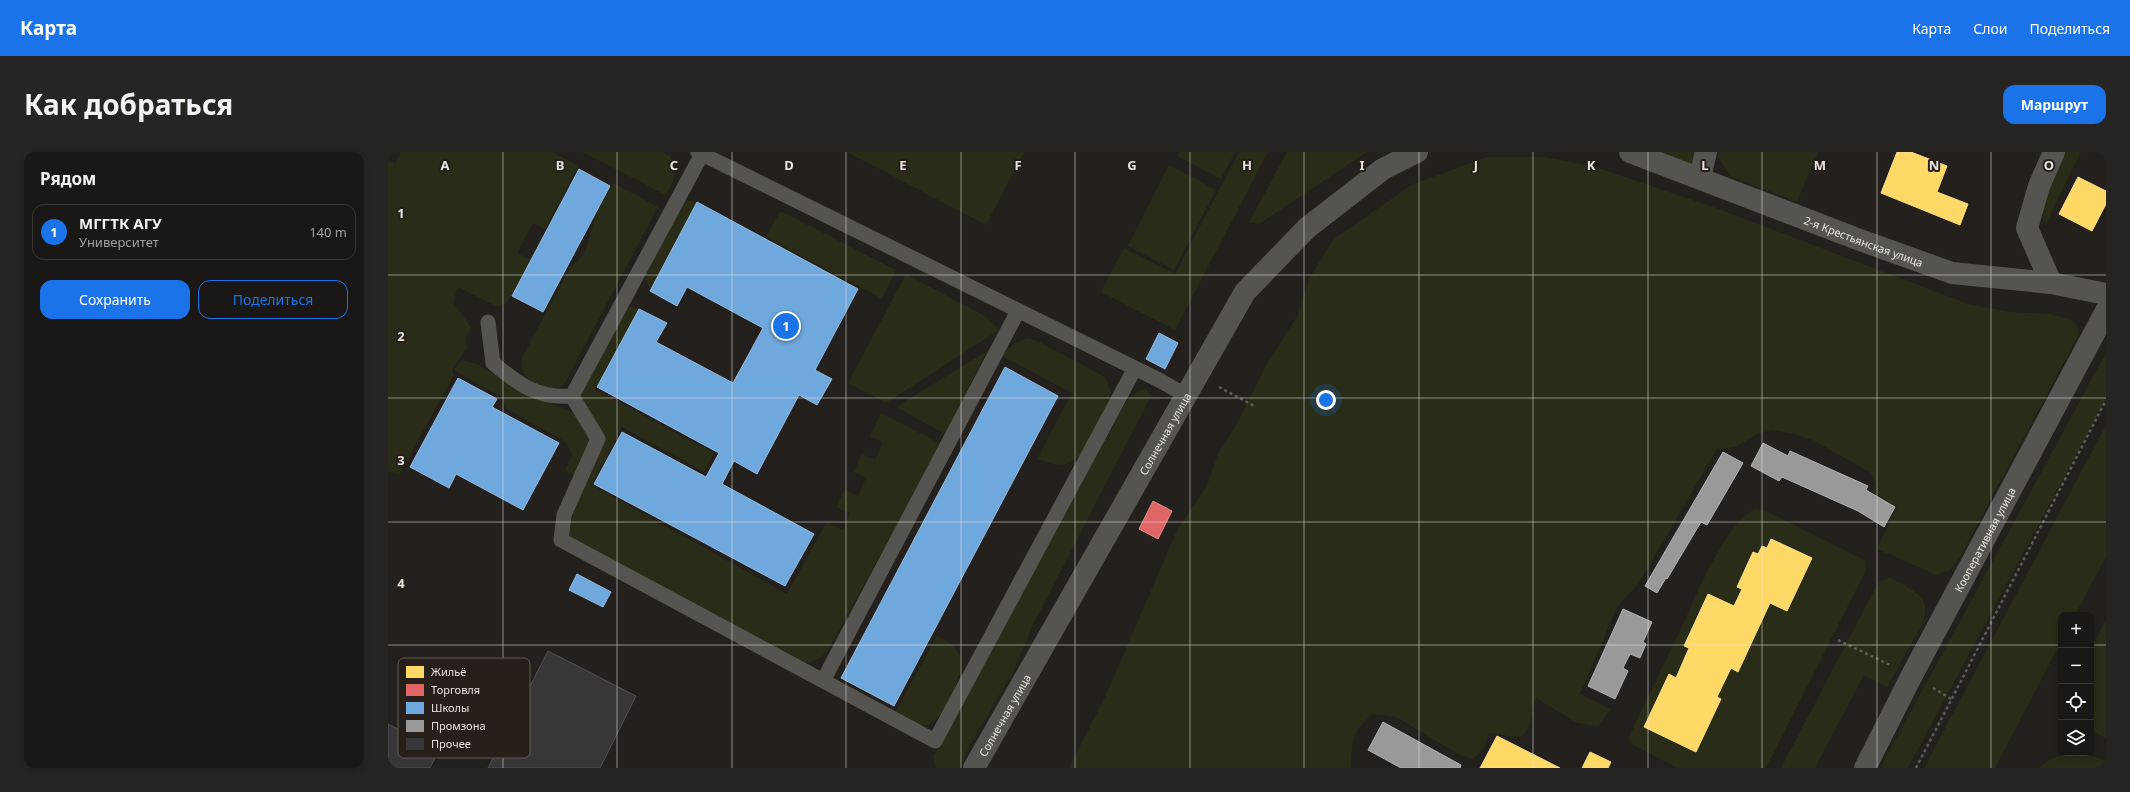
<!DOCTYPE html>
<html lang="ru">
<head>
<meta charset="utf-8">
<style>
  body { margin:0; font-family:"Noto Sans",sans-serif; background:#272523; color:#f1f3f6 }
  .controls { position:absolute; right:12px; bottom:12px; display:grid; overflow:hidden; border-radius:8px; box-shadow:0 2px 6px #0003 }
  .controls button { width:36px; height:36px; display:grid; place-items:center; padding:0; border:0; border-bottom:1px solid #383735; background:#1a1816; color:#f1f3f6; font:20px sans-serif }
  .you { position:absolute; left:938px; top:248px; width:14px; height:14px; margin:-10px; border:3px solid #fff; border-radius:50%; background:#1a73e8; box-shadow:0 0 0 6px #1a73e833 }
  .badge { display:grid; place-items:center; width:26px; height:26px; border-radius:50%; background:#1a73e8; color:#fff; font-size:13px; font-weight:700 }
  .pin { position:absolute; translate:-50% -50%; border:2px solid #fff; box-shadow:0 1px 4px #0006 }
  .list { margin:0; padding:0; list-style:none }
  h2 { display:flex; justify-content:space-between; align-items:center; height:52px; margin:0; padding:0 16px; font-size:17px }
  h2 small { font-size:13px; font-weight:400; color:#9fa0a1 }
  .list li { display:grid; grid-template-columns:26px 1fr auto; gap:12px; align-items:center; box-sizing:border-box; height:56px; margin:0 8px 8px; padding:0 8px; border:1px solid #383735; border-radius:12px }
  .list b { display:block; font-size:15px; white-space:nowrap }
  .list p { margin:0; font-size:13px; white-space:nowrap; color:#9fa0a1 }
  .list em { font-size:13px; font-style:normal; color:#9fa0a1 }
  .actions { display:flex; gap:8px; padding:12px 16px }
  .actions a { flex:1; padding:9px 0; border:1px solid #1a73e8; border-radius:12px; text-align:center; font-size:14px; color:#1a73e8 }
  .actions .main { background:#1a73e8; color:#fff }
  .icon { flex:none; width:22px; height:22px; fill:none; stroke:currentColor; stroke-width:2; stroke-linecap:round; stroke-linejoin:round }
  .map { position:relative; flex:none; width:1718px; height:616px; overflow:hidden; border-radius:12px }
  header { display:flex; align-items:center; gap:24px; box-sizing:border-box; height:56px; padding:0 20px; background:#1a73e8; color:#fff }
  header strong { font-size:19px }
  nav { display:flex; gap:22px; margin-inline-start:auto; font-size:14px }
  .intro { display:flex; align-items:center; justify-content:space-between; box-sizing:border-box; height:96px; padding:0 24px }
  h1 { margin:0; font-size:28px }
  .button { padding:10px 18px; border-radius:12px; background:#1a73e8; color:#fff; font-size:14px; font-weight:700 }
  main { display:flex; gap:24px; padding:0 24px }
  aside { flex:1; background:#1a1816; border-radius:12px; box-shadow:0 2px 6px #0003 }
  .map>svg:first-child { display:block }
  .green { fill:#292d17 }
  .homes { fill:#ffd966; stroke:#f8dc8b }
  .shops { fill:#e06666; stroke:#e28c8b }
  .schools { fill:#6fa8dc; stroke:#93badd }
  .industry { fill:#999; stroke:#b1b0ae }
  .building { fill:#393639; stroke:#525050 }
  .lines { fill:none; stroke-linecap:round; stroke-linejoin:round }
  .path { stroke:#5e5c58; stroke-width:2.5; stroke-dasharray:3 3; stroke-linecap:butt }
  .lane { stroke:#565450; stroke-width:15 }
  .street { stroke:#565450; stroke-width:22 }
  .grid { fill:none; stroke:#e8e4e0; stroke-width:1; stroke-opacity:0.55 }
  .labels { text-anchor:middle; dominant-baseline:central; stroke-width:4; stroke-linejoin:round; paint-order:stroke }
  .street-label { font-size:11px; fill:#e8e4e0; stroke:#261f1a }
  .key { fill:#261f1a; stroke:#605a55; stroke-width:1 }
  .key-label { font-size:11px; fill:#e8e4e0 }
  .grid-label { font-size:13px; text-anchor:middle; font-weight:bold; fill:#e8e4e0; stroke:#261f1a; stroke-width:4; stroke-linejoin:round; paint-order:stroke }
</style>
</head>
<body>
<header>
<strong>Карта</strong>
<nav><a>Карта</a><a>Слои</a><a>Поделиться</a></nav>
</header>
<div class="intro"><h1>Как добраться</h1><a class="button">Маршрут</a></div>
<main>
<aside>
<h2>Рядом<small></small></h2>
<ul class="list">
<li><span class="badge">1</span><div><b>МГГТК АГУ</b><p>Университет</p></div><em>140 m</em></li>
</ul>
<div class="actions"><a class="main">Сохранить</a><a>Поделиться</a></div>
</aside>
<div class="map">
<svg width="1718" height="616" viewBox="0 0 1718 616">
  <rect width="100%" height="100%" fill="#23201d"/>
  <path class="green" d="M13,0H164L190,14L157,77L145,71L129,101L143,108L119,151L110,155L70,135L65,150L83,175L78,185L79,196L64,218L66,223L11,323L0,319V9L7,12Z
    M194,0H274L282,4L288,16L285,29L278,43Z
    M459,0H636L598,73Z
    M791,0H847L833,27L789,4Z
    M851,0H880L787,178L713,140L736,96L787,122Z
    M899,0H979L871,72L861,70Z
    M1269,0H1308L1303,14Z
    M1331,0H1430L1409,50L1342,24L1330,5Z
    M1673,0H1693L1657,74L1653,47Z
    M1099,5H1157L1208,15L1328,56L1580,152L1623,160L1663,162L1684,168L1689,173L1691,182L1572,405L1561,419L1552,421L1549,423L1489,397L1509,354L1484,340L1487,333L1483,321L1427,289L1407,282L1384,278L1369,282L1348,295L1329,297L1251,431L1229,455L1192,542L1223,557L1210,574L1189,571L1148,546L1141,575L1133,585C1121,585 1112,582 1100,581L1097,595L1085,607L1072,603L1008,565L986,562C963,578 964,590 963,616H681L718,543L790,376L818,336L830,302L851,268L879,212L910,163L921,127L945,88L1023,33Z
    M781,13L828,38L786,118L740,94Z
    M225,31L270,55L180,225C179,227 177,231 175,233C159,245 127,227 135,204L181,117C203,98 198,92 207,68C211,55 219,43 225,31Z
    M299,48L309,50L262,137L257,125V121L296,50Z
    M392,59L508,118L494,147L378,85Z
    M518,122L597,164L611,178L498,251L460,231Z
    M239,154L251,156L207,237L326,301L316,320L234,275L204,333L399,442L438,371L455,378L462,361L448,355L456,338L470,344L478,326L466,320L474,302L487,308L495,290L482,284L493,261L551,291L541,315L441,496C434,507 427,510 414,511L177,387L178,367L196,328L177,318L184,303L178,290L117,256L114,246L66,218L73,208L89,212L156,248L185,261L196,258L189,245Z
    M641,186L652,190L717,225L723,240L720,252L701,290L691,305L675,313L666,312L649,307L684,241L614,204C622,194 628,189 641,186Z
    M599,199L557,282L508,255Z
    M1718,201V247L1520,616H1492Z
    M758,237L762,242V246L646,471L625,520L582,593L572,616H548L545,605L738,250L750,239Z
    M1718,273V405L1687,463H1673V490L1607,616H1536Z
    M1367,357L1376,358L1478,409L1477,420L1378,616H1289L1242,591L1241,585C1258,549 1275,513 1293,477C1308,445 1335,374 1367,357Z
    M1502,426C1513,432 1533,439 1537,453C1538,457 1536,464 1536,469L1499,535L1476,523L1427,616H1393L1489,433L1494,428Z
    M1718,468V586L1703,578V496Z
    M549,484C559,488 568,494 572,504C578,520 556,569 539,573C528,575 516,566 507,561Z
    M1695,601L1718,609V616H1651C1663,604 1679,601 1695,601Z"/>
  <path class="homes" d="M1509,0H1523L1559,14L1549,40L1580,52L1572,73L1493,41Z
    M1690,25L1718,39V52L1704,79L1671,62Z
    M1383,387L1424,406L1399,459L1382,451L1350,520L1343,516L1329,545L1333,547L1308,600L1256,575L1281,522L1288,526L1301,496L1296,494L1320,442L1346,454L1354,437L1349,435L1365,400L1370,402L1374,394L1379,396Z
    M1109,584L1172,616H1092Z
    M1202,600L1223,610L1220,616H1194Z"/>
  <path class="shops" d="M765,349L784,359L770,387L751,377Z"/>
  <path class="schools" d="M191,17L222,34L155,160L124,144Z
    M309,50L470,137L427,218L444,227L429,253L411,243L369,322L346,309L334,332L426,382L397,434L206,332L234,280L318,325L331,301L209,235L251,157L279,171L268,190L345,231L375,176L299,135L289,154L262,139Z
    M771,181L790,191L777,217L758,207Z
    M617,215L670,244L506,554L453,526Z
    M70,226L109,247L104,255L171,291L135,358L68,322L61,336L22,315Z
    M189,422L223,440L215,455L181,438Z"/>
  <path class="industry" d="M1375,291L1400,304L1402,299L1480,334L1478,338L1507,355L1496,375L1470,359L1394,325L1391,329L1363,314Z
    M1335,300L1355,311L1319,373L1313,370L1279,427L1278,426L1269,441L1257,434Z
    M1235,457L1264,470L1255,490L1258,492L1252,506L1242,502L1235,516L1240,519L1227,547L1200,534Z
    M995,570L1073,613L1072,616H1013L980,598Z"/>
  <path class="building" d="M160,499L248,544L212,616H100Z
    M0,572L51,598L42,616H0Z"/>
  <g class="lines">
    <path class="path" d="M831,235L868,255
      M1450,488L1502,513
      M1545,536L1565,548
      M1528,616L1718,248"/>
    <path class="lane" d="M310,0L771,228L799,244
      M100,170L105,211C130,232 150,247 184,244L314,2
      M184,244L210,287L176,363L173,388L547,589L747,216
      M436,527L630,159"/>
    <g class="street">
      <path id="s1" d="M1242,0L1472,88L1564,121L1663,131L1718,142"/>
      <path d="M1312,25L1318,0"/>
      <path d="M1663,131L1639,76L1651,34L1666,0"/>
      <path id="s2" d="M586,616L857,140L919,76L995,17L1029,0"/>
      <path id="s3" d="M1477,616L1524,523L1718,159"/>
    </g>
  </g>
  <path class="grid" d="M115,0V616M229,0V616M344,0V616M458,0V616M573,0V616M687,0V616M802,0V616M916,0V616M1031,0V616M1145,0V616M1260,0V616M1374,0V616M1489,0V616M1603,0V616M0,123H1718M0,246H1718M0,370H1718M0,493H1673M1703,493H1718"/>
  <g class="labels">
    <g class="street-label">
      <text stroke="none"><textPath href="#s1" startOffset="250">2-я Крестьянская улица</textPath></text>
      <text stroke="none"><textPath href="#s2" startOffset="385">Солнечная улица</textPath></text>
      <text stroke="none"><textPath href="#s3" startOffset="258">Кооперативная улица</textPath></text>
      <text stroke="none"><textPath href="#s2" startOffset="61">Солнечная улица</textPath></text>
    </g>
  </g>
  <rect x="10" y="506" width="132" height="100" rx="6" class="key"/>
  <rect x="18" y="514" width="18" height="12" fill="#ffd966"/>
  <rect x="18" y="532" width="18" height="12" fill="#e06666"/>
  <rect x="18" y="550" width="18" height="12" fill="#6fa8dc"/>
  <rect x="18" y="568" width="18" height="12" fill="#999"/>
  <rect x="18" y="586" width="18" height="12" fill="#393639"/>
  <g class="key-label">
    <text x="43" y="524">Жильё</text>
    <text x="43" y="542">Торговля</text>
    <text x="43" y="560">Школы</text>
    <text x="43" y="578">Промзона</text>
    <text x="43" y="596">Прочее</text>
  </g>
  <g class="grid-label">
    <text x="57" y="18">A</text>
    <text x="172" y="18">B</text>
    <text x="286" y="18">C</text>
    <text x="401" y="18">D</text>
    <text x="515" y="18">E</text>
    <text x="630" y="18">F</text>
    <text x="744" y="18">G</text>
    <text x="859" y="18">H</text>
    <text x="974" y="18">I</text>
    <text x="1088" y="18">J</text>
    <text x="1203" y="18">K</text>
    <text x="1317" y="18">L</text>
    <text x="1432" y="18">M</text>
    <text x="1546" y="18">N</text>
    <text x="1661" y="18">O</text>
    <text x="13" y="66">1</text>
    <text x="13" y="189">2</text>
    <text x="13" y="313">3</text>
    <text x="13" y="436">4</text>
  </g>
</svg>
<div class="controls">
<button>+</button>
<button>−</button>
<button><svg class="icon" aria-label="locate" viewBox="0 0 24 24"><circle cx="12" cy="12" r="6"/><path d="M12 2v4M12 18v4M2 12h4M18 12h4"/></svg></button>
<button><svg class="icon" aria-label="layers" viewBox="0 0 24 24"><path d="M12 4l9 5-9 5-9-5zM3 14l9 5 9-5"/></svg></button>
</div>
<div class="you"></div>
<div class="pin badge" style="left:398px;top:174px">1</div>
</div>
</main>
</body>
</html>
